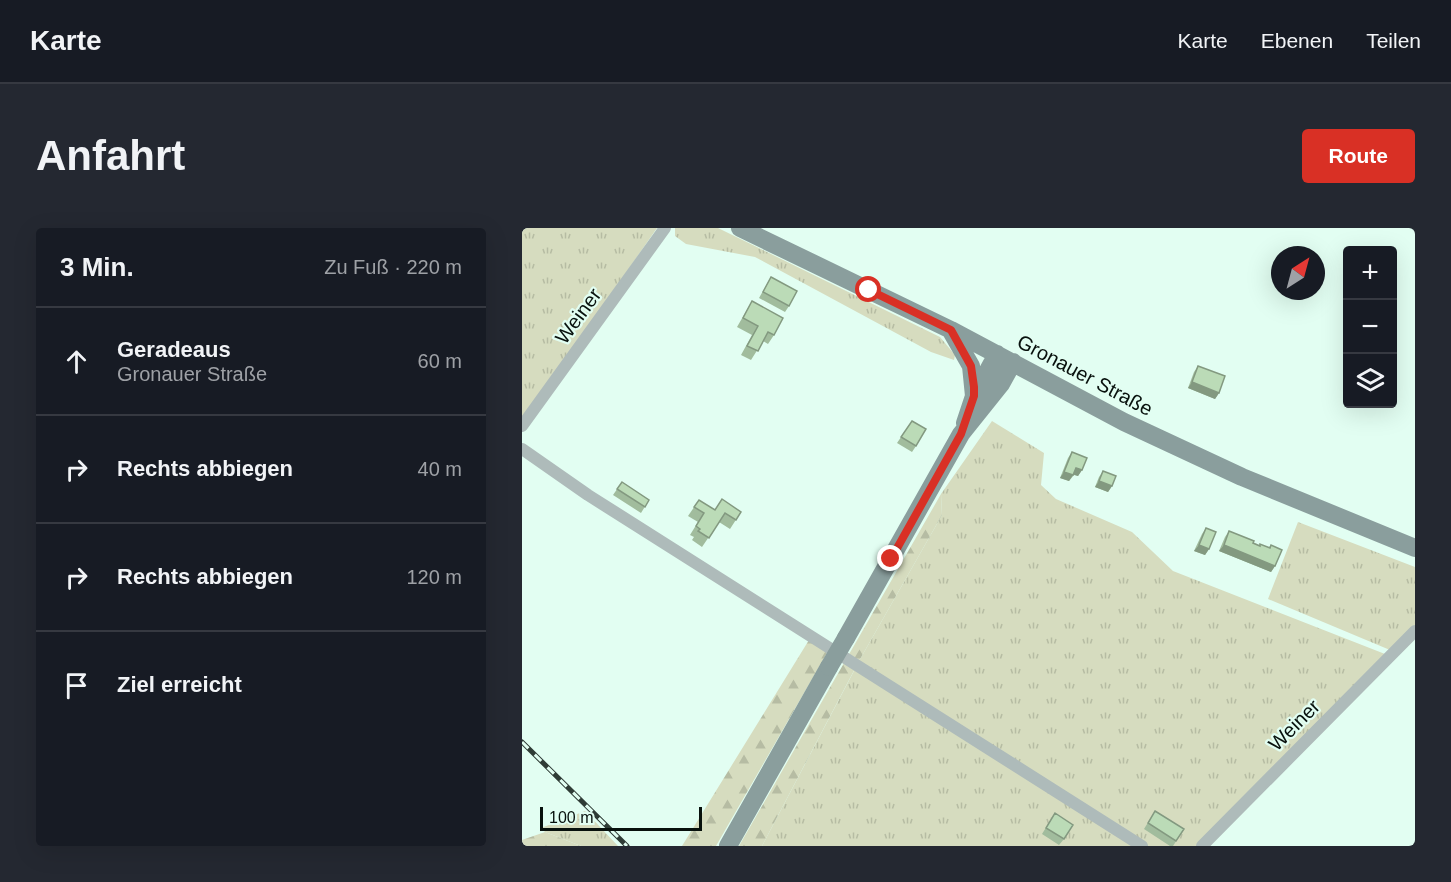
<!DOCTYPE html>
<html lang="de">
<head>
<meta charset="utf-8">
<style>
  body { margin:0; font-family:Arial,sans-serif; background:#242831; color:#f1f3f6 }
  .controls { position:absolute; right:18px; top:18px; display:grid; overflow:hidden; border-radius:6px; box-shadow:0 6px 24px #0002 }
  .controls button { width:54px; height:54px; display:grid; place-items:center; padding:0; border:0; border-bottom:2px solid #363941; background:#171b24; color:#f1f3f6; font:30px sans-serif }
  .compass { position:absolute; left:749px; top:18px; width:54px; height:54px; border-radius:50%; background:#171b24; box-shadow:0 6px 24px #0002; rotate:36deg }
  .scale { position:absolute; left:18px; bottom:15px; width:162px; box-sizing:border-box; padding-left:6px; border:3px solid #08110d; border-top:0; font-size:16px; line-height:21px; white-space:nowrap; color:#08110d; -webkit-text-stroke:4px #e2fef2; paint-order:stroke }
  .stop { position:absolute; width:18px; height:18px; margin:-14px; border:4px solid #d93025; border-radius:50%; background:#fff }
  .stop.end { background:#d93025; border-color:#fff; box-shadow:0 2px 6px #0008 }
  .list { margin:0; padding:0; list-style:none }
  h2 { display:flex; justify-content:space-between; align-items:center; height:78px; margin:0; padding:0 24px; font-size:26px }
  h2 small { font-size:20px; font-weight:400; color:#9ea1a6 }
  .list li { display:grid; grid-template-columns:39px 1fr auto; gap:18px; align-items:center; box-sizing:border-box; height:108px; padding:0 24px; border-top:2px solid #363941 }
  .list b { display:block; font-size:22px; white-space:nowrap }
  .list p { margin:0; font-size:20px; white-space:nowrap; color:#9ea1a6 }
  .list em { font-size:20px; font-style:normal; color:#9ea1a6 }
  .icon { flex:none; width:33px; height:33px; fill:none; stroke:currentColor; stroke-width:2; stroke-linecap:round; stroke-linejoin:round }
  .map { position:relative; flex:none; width:893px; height:618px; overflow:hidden; border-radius:6px }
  header { display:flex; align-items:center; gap:36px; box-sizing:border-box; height:84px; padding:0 30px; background:#171b24; border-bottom:2px solid #363941 }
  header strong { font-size:28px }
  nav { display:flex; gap:33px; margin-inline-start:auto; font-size:21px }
  .intro { display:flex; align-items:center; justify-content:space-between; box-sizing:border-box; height:144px; padding:0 36px }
  h1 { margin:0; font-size:42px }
  .button { padding:15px 27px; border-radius:6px; background:#d93025; color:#fff; font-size:21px; font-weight:700 }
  main { display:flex; gap:36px; padding:0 36px }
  aside { flex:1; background:#171b24; border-radius:6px; box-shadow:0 6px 24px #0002 }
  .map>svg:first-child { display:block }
  .grass { fill:url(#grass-tufts) }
  .forest { fill:url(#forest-firs) }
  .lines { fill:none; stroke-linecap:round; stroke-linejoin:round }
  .minor { stroke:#aebbba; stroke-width:12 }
  .secondary { stroke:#8a9e9d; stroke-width:18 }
  .rail-casing { stroke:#2f3c36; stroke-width:5 }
  .rail { stroke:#e2fef2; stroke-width:3; stroke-dasharray:9; stroke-linecap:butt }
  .secondary-bridge { stroke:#8a9e9d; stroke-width:18 }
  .wall { fill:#a1bc9d }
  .shaded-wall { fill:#839980 }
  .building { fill:#bbdbb7; stroke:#839980; stroke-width:1.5 }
  .route { stroke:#d93025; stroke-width:8 }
  .labels { text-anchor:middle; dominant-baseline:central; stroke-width:4.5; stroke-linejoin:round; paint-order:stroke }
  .street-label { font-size:20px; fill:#08110d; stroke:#e2fef2 }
</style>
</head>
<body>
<header>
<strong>Karte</strong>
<nav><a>Karte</a><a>Ebenen</a><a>Teilen</a></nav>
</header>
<div class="intro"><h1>Anfahrt</h1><a class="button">Route</a></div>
<main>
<aside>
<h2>3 Min.<small>Zu Fuß · 220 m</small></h2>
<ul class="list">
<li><svg class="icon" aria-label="ahead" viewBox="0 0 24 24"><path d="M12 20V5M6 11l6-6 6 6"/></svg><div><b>Geradeaus</b><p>Gronauer Straße</p></div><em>60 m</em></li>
<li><svg class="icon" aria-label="right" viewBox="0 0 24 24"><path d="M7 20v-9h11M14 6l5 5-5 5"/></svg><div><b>Rechts abbiegen</b></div><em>40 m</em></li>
<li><svg class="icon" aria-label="right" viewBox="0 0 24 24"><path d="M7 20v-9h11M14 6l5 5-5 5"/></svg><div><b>Rechts abbiegen</b></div><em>120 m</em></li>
<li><svg class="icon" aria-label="arrive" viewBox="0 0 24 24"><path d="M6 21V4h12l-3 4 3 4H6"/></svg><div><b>Ziel erreicht</b></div></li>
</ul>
</aside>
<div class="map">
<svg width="893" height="618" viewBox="0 0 893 618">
  <defs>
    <pattern id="grass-tufts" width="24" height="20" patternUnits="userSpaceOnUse" patternTransform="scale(1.5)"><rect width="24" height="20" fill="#d6dcbf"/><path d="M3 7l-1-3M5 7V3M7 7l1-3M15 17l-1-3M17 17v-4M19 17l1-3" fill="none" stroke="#b6bca3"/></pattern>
    <pattern id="forest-firs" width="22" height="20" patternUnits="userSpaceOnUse" patternTransform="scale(1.5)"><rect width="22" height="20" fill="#d6dcbf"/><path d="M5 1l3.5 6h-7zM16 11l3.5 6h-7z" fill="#b6bca3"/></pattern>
  </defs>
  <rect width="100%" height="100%" fill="#e2fef2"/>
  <path class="grass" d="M0,0H135L0,195Z
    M153,0H196L418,109L433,127L432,132L409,124L233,29L164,16L153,8Z
    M470,193L522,225L519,257L534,271L610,304L651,343L863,426L675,618H623L337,433L420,287L419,266Z
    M776,294L893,339V397L868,422L746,371Z
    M333,441L611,618H240Z
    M63,583L96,618H59L23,604L19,600Z"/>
  <path class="forest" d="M419,266L420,287L337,433L240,618H217Z
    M287,412L305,425L194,618H160Z
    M23,604L59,618H0V612Z"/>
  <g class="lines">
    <path class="minor" d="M0,198L143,0
      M0,221L66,267L620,618
      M680,618L893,403"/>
    <path class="secondary" d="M218,0L429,102L602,194L720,249L893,320
      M429,103L449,138L452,168
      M443,195L452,168L475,126
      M324,410L439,206L479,156L491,134
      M206,618L307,439"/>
    <g class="rail-casing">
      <path id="rail" d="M0,514L105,618"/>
    </g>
    <use href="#rail" class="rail"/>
    <path class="secondary-bridge" d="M307,439L324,410"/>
  </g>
  <path class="wall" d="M249,49L267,78L263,84L237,70Z
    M230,73L252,107L246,116L241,113L229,132L219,127L230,107L215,99Z
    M676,138L697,165L693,171L666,160L672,144Z
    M390,193L394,218L390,224L375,215Z
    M550,224L560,242L556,248L552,247L547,253L538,250L546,230Z
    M581,243L590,258L586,264L573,259L577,249Z
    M100,254L127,272L119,285L91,267Z
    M200,271L219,284L208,301L197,294L180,319L170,312L172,309L168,307L176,294L166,288L177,272L193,282Z
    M684,300L687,321L683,327L672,323L680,306Z
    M707,303L737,318L747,319L749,317L753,338L749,344L697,323L703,309Z
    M633,583L662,601L651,618H648L622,601Z
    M533,585L542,611L537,617L520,606Z"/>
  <path class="shaded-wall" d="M670,154L697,165L693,171L666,160Z
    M554,240L560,242L556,248L550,246Z
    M542,244L551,247L547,253L538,250Z
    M577,253L590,258L586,264L573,259Z
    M677,317L687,321L683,327L672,323Z
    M702,317L753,338L749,344L697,323Z"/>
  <path class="building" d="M249,49L275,63L267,78L241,64Z
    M230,73L261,90L252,107L246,104L236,123L225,118L236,98L221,90Z
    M676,138L703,148L697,165L670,154Z
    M390,193L404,201L394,218L379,209Z
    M550,224L565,230L560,242L554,240L551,247L542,244Z
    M581,243L594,248L590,258L577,253Z
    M100,254L127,272L123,279L95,261Z
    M200,271L219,284L214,292L203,285L187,310L176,303L178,301L174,298L182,285L172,279L177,272L193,282Z
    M684,300L694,304L687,321L677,317Z
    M707,303L732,313L731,315L738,318V316L748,320L749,317L760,322L753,338L702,317Z
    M633,583L662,601L654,613L626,595Z
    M533,585L551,597L542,611L524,600Z"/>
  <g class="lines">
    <path class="route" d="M347,62L429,102L449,138L452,159V168L439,206L369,331"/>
  </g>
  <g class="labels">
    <g class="street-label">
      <text transform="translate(56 88) rotate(-54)">Weiner</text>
      <text transform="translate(563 147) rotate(28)">Gronauer Straße</text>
      <text transform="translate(772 497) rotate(-45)">Weiner</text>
    </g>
  </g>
</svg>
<div class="controls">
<button>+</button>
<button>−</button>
<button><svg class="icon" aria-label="layers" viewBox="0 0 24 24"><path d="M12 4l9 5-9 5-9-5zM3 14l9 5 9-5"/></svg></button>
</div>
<svg class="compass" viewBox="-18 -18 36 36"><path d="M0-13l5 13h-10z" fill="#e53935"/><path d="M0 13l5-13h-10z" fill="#9ea1a6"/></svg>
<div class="scale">100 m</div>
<div class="stop" style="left:347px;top:62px"></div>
<div class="stop end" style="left:369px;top:331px"></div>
</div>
</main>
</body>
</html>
